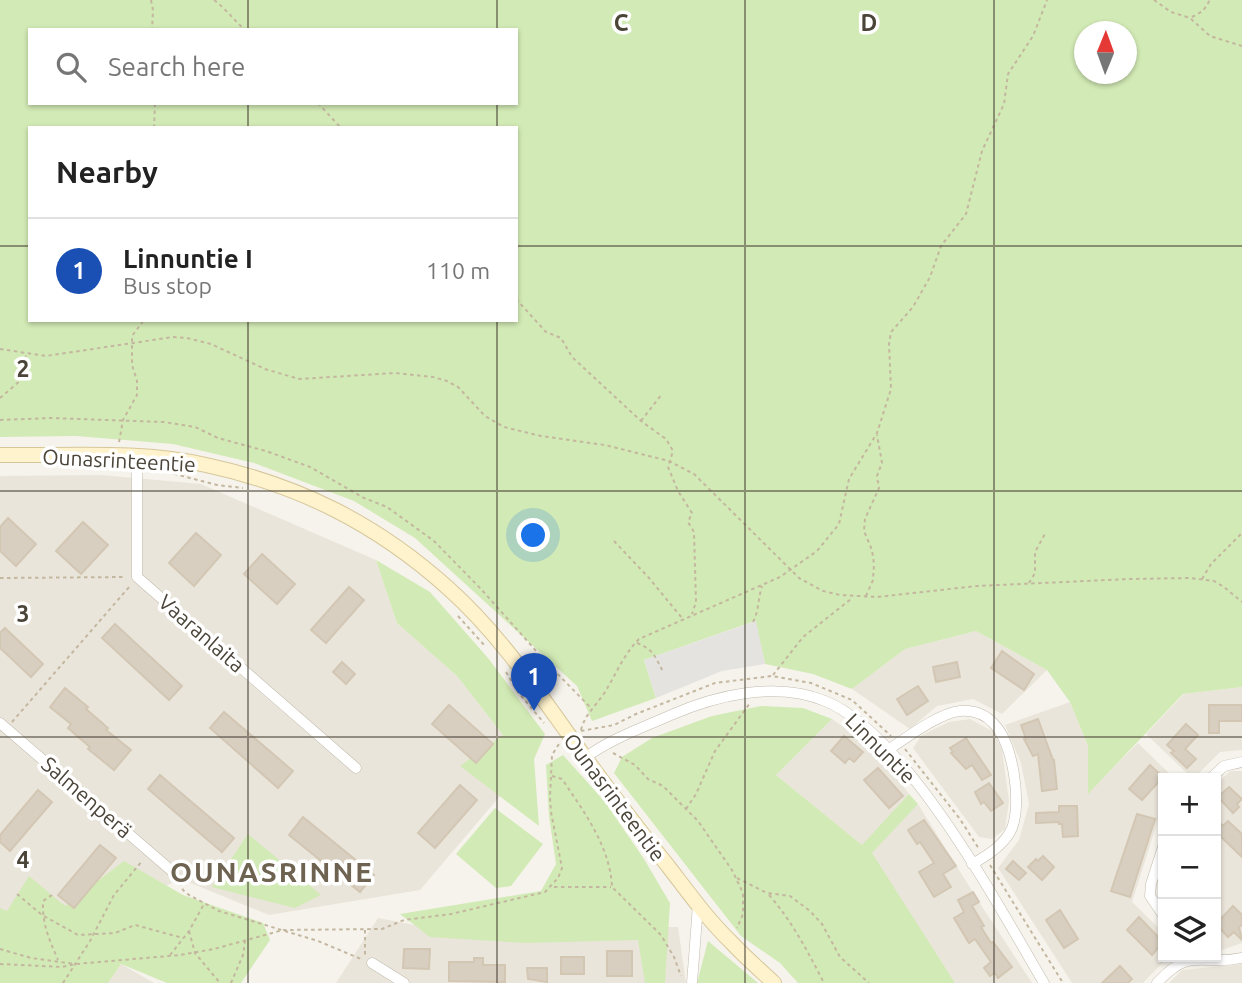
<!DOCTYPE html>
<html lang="en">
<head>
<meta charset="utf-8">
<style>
  body { margin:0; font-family:Ubuntu,sans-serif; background:#f2f2f2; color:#222 }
  .controls { position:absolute; right:21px; bottom:21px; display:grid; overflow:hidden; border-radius:0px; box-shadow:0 2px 5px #0004 }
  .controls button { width:63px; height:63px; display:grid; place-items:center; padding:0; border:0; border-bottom:2px solid #e0e0e0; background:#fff; color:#222; font:35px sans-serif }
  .compass { position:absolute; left:1074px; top:21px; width:63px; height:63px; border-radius:50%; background:#fff; box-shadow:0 2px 5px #0004; rotate:1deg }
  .you { position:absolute; left:534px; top:536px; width:24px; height:24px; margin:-18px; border:5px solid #fff; border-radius:50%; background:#1a73e8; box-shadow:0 0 0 10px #1a73e833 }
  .badge { display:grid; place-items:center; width:46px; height:46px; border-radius:50%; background:#111827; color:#fff; font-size:23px; font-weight:700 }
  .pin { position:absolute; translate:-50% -58px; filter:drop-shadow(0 2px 4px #0008) }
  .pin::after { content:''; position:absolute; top:37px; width:24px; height:21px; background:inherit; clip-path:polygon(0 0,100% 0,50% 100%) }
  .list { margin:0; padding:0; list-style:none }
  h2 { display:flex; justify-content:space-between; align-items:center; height:91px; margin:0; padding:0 28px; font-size:30px }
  h2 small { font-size:23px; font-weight:400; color:#767676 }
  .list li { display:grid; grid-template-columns:46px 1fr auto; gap:21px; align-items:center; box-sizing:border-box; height:105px; padding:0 28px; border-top:2px solid #e0e0e0 }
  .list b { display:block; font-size:26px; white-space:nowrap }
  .list p { margin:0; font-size:23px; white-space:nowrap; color:#767676 }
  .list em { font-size:23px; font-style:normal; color:#767676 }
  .icon { flex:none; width:38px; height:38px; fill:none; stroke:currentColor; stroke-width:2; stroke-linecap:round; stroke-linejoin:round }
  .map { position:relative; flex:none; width:1242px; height:983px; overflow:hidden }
  .search { position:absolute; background:#fff; box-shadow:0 2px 5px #0004; left:28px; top:28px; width:490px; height:77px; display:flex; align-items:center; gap:18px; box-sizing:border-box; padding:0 24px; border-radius:0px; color:#767676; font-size:26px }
  .panel { position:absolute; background:#fff; box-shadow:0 2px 5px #0004; left:28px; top:126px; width:490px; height:196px; border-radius:0px }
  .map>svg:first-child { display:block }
  .residential { fill:#eae5da }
  .green { fill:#d2eab5; fill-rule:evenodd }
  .parking { fill:#e5e3e0 }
  .building { fill:#d8cfc1; stroke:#d3c7b4; stroke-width:2 }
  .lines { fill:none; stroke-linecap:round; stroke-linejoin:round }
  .street-casing { stroke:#c2bbae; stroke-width:11 }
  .secondary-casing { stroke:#d6c79b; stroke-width:16 }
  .path { stroke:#c4b79f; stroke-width:2; stroke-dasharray:3.5 3.5; stroke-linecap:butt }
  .street { stroke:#fff; stroke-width:10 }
  .secondary { stroke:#fff3cd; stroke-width:14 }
  .grid { fill:none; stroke:#4b4439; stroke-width:2; stroke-opacity:0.55 }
  .labels { text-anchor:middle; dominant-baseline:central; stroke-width:7; stroke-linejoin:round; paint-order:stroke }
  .street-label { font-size:21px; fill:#4b4439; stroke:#fff }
  .district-label { font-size:28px; font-weight:bold; letter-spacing:2px; fill:#6e6250; stroke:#fff }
  .grid-label { font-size:23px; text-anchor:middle; font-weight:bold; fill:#4b4439; stroke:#fff; stroke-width:7; stroke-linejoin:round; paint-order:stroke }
</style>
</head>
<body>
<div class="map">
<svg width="1242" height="983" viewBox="0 0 1242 983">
  <rect width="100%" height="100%" fill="#f6f3ec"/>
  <path class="residential" d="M101,475L201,484L376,560L397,623L457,676L503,735L523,769L420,890L269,915L181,879L70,928L0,948V476Z
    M976,631L1047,670L1002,714L973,699L937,706L910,729L852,689L905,649Z
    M1242,687V750L1220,752L1194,778H1192L1146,734L1184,694Z
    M1070,702L1088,746V793L1138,743L1174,778H1163V812L1159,817L1132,902L1163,932V957H1168L1143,983H1072L998,868L1019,840L1029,804L1021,763L1005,725Z
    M832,719L876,749L909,794L863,846L776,775Z
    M970,719L994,732L1002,750L1009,801L1005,829L992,839L979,837L913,748L922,735L949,722Z
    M1230,771H1242V943L1216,952V785Z
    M918,804L979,902L1032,983H955L871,853Z
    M378,918L441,930L678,927L686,983H336Z
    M121,964L154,983H108Z
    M1242,964V983H1169L1182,970Z"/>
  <path class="green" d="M0,0H1242V687L1183,694L1088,794V746L1070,702L1047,670L976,631L905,649L852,689L813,674L765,664L755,621L644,660L656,698L592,721L577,686L415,538L354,501L254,463L173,444L76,436L0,437ZM30,30H516V103H30ZM1084,32H1126V74H1084ZM30,128H516V320H30Z
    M376,560L430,592L488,658L545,734L534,759L539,826L460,766L503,735L457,676L397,623Z
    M761,706L803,708L832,719L776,775L862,845L909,794L918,804L872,853L955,983H798L780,963L741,936L614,773L622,757L652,738L712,716Z
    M563,755L605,802L644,859L670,903L665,983H645L638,940L526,943L430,937L400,914L541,891L556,864L549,816L546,765Z
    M495,808L543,844L511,886L496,888L456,854Z
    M248,834L321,895L295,908L212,887Z
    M124,861L183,895L263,923L270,940L241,983H167L121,964L108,983H0V908L7,911L29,876L65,906Z
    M708,941L758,983H697Z"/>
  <path class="parking" d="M756,621L765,664L722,671L656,698L644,660Z"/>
  <path class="building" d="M8,518L36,544L16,566L0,551V527Z
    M83,522L108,545L81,574L56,551Z
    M196,533L221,555L194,586L169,563Z
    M262,554L295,584L277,604L244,574Z
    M349,587L364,600L326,643L311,630Z
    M115,624L182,686L169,700L102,638Z
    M5,628L43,664L31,677L0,648V633Z
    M1002,651L1034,674L1024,690L991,668Z
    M342,662L355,674L346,684L333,672Z
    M957,662L960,677L936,682L933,667Z
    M918,686L928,701L907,715L897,699Z
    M65,688L88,707L86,709L108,728L106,730L131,750L114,770L88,749L90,747L68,728L71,724L50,707Z
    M449,705L493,744L476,763L432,724Z
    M1209,705H1242V721H1219V733H1209Z
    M224,712L293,771L278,788L210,728Z
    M1038,719L1053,760H1054L1057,789L1042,791L1038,754L1033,756L1024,739H1026L1021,725Z
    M1186,724L1198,735L1185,749L1196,759L1187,768L1171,753L1174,751L1167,745Z
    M844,736L863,752L854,762L849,758L845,763L831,751Z
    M966,738L991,775L982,780L972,765L966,769L951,753L953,752L950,748Z
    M1150,765L1163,777L1142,800L1129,789Z
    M878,768L903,796L889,808L864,780Z
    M160,775L234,838L222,852L148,789Z
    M989,783L1003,803L991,811L984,802L981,804L975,792Z
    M460,785L477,800L435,848L418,833Z
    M1229,787L1242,799L1237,804L1239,807L1233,813L1218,797Z
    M38,790L52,802L10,851L0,842V835Z
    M1059,806H1077L1078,836L1063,837L1062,824H1059V822L1036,823V813L1059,812Z
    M1137,814L1155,819L1130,897L1111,891Z
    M303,817L374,875L360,892L289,835Z
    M1216,819L1223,826L1228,821L1242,834V857L1216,832Z
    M924,820L956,866L943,874L951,887L934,897L919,872L934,863L920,842L917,844L908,830Z
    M100,845L116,858L74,908L58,895Z
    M1043,856L1054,867L1042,880L1028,867L1036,859L1038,861Z
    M1013,861L1026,873L1019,880L1006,869Z
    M973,892L979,902L972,906L984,926L981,927L991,943L993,942L1012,967L998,978L995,973L990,976L984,968L991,962L975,939L969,943L954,918L964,912L958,900Z
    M1233,906L1242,915V925L1239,927L1242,940L1234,932L1228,937L1216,924Z
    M1060,910L1078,939L1064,948L1046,920Z
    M1139,917L1163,942L1152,955L1127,930Z
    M404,949H430L429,969L403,968Z
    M607,951H632V976H607Z
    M561,957H584V974H561Z
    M474,958H483V965H505V982L449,981V962H474Z
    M1120,966L1132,979L1128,983H1102Z
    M527,968H547V982L528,979Z"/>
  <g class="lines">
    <g class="street-casing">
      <path id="street" d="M137,457V577L356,768
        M0,723L173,872
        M888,750C906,738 939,713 960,711C973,710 985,714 994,724C1013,743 1022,803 1012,828C1006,843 987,856 972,864
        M585,758C610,739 642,728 671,715C717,695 776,681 825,701C907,734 999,907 1044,983
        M1211,778L1224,766L1242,762
        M1163,847L1151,884L1150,896L1163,915
        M372,963L404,983
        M692,983L698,905
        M1157,983C1192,945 1200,967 1242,958"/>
    </g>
    <g class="secondary-casing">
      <path id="secondary" d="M0,455C68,456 140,450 206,465C299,485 377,524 448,588C502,636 542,698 584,756C611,793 639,830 668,866C688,892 708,920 732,943C745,957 760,970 774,983"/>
    </g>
    <path class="path" d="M151,0L153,10L152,30
      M214,0C226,9 234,20 245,30
      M1154,0L1171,12L1190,18L1210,36L1242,46
      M1192,17L1203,11L1210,0
      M318,103L341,128
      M154,128L155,103
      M516,299L546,332L561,338L572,357L641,421L666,439L673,451L668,467L678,491L692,513L688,522L694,532L696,602L692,614
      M0,349L46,356L173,337L187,338L211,344L265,369L299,379L395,373L433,377L447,381L458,387L485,416L504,427L541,436L605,445L669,461L694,474L799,578L823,591L840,595L877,597L977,586L1129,579L1190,578L1214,581L1224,587L1242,602
      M0,398L21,380L26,355
      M0,420L51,418L164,422L195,427L218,438L266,451L310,467L364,498L387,507L434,541L481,589L546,662L591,708
      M641,421L662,394
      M119,442L123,420L137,395V381L132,365V336L144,320
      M167,472L217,485L243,488
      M614,541L649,578L682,618
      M0,578L125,577
      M1202,579L1211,564L1242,533
      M1029,583L1035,573V552L1046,532
      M866,596L873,580L874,564L872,550L864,531L865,519L879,488L877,476L882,463L877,435
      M458,616L485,646
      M753,622C759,611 758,598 762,586
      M637,643C655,650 655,658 664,673
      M506,672L518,692L544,723
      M773,675L803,637L851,599
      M12,722L130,586
      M581,730C585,714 596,706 605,692C616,674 624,654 639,639L780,577L817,551L839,524L849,479L877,433L891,389L889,344L891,332L913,307L930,277L941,246L966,214L982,151L1004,104L1008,74L1033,36L1047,0
      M581,731L614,725L636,714L715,683L772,676L811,683L852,700L891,736
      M905,749L960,819L979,849
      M613,753L635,765L648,779L663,786L698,821L732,870L743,893V914L737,928
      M552,776L562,779C584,812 610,846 612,887L661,935L674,957L681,976
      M686,809L696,794L715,751L750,703
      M990,865L1063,983
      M737,878L767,893L790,896L810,911L822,924L840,957L869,983
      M180,882L183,890L189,895L219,911L318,941L361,959
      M554,887H611
      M17,894L42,915L78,935L115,933L135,925L183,938
      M52,895L43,901C42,924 49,939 58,960
      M769,895C792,921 808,952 824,983
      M365,930V956
      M189,931L195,953L220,983
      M0,949L31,958L75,964
      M170,955L189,931L204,904
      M0,964L62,967L76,964L180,955L214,949L283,930L382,929L404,920L451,914L545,892L558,878L562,868L551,812L550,797L552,755L559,744
      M63,983L90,941L114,895L142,861
      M231,983L243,955L245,941"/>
    <use href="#street" class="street"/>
    <use href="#secondary" class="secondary"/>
  </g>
  <path class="grid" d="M248,0V30M497,0V30M745,0V983M994,0V983M248,103V128M497,103V128M0,246H30M516,246H1242M248,320V983M497,320V983M0,491H1242M0,737H1242"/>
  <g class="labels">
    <g class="street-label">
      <text transform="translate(119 460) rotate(3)">Ounasrinteentie</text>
      <text transform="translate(202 633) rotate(41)">Vaaranlaita</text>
      <text transform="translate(881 748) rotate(45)">Linnuntie</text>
      <text transform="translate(87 797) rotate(41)">Salmenperä</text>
      <text transform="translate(615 797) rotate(53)">Ounasrinteentie</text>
    </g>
    <g class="district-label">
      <text x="272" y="871">OUNASRINNE</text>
    </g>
  </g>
  <g class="grid-label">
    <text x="621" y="31">C</text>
    <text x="869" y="31">D</text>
    <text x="23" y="377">2</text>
    <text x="23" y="622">3</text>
    <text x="23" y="868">4</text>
  </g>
</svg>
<div class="controls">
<button>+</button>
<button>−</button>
<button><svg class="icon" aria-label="layers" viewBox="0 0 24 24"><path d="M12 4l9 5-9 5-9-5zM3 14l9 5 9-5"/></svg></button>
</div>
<svg class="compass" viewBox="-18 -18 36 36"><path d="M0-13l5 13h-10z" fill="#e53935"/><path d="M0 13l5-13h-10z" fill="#767676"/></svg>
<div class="you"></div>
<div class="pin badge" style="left:534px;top:711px;background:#1a4fb4">1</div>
<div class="search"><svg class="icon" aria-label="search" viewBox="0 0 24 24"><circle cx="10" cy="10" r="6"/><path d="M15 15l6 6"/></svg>Search here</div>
<section class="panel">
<h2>Nearby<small></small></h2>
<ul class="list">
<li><span class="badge" style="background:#1a4fb4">1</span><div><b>Linnuntie I</b><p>Bus stop</p></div><em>110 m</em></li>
</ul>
</section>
</div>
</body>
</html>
